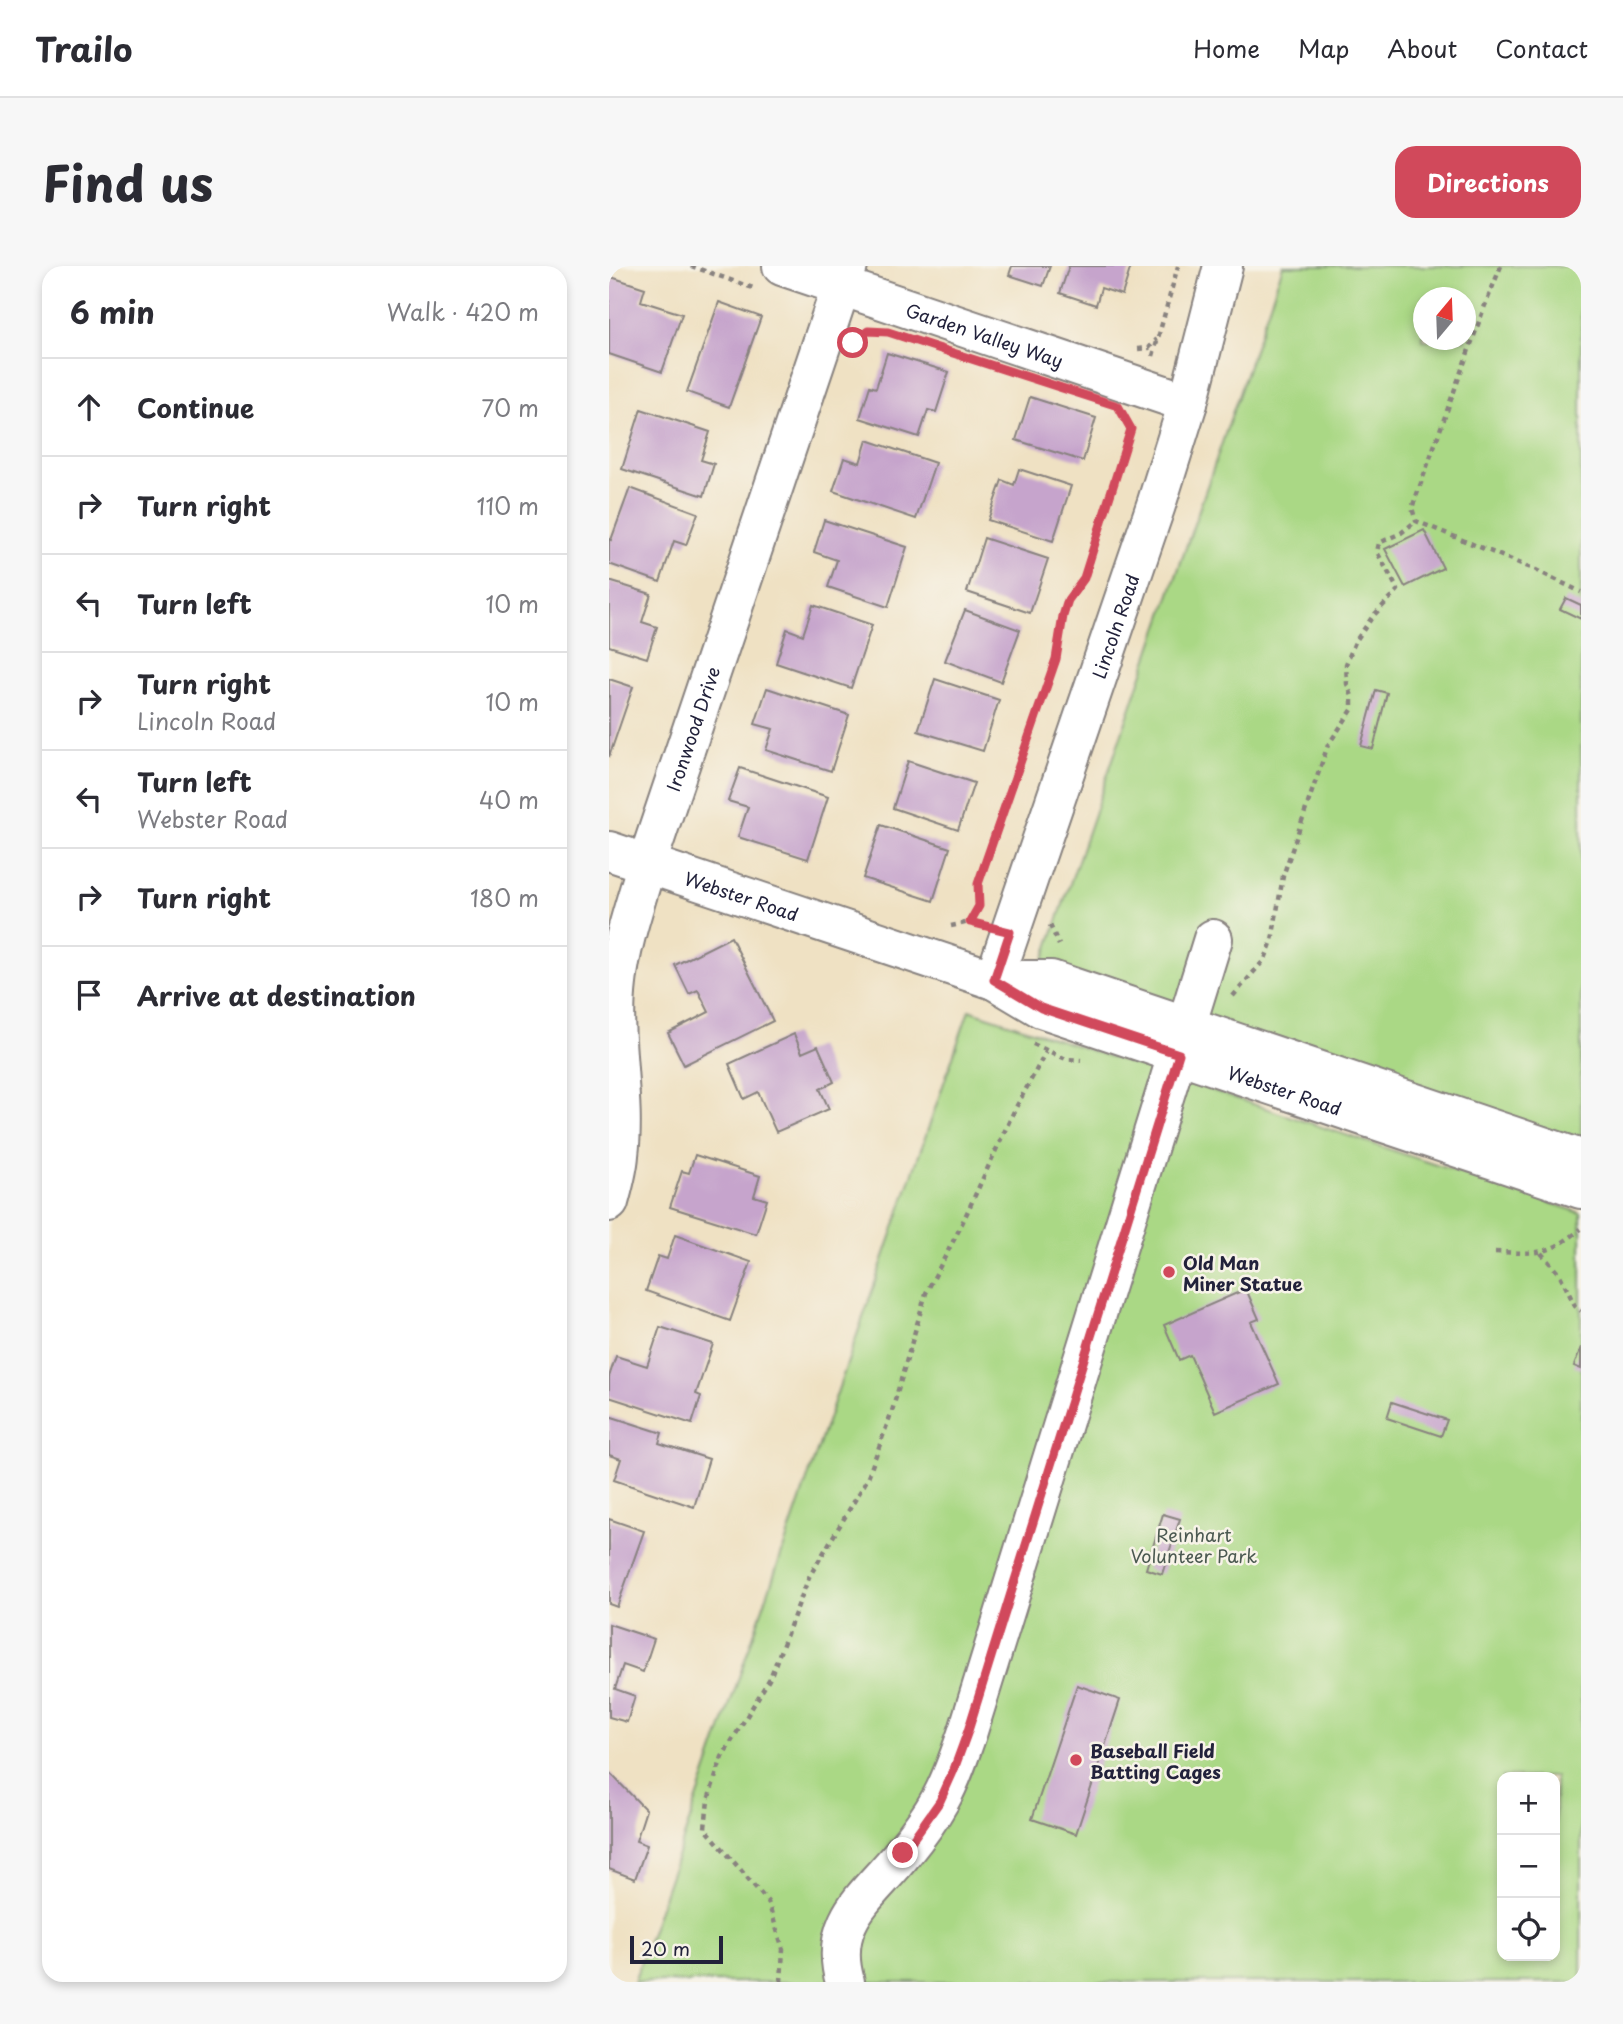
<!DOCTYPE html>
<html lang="en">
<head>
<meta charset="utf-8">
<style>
  body { margin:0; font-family:"Playpen Sans",sans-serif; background:#f7f7f7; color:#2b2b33 }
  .controls { position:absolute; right:21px; bottom:21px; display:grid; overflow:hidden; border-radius:14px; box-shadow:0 4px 10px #0003 }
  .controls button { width:63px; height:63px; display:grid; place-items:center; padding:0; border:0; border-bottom:2px solid #e1e1e2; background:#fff; color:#2b2b33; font:35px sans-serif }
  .compass { position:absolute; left:804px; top:21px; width:63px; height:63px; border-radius:50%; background:#fff; box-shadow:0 4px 10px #0003; rotate:19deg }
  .scale { position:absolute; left:21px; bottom:18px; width:93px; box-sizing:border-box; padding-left:7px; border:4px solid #22223b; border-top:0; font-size:19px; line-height:24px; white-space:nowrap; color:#22223b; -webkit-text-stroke:5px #f7f3e8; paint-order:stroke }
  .stop { position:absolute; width:21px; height:21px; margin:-16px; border:5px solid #d1495b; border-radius:50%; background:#fff }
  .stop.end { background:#d1495b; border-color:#fff; box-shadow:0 2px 7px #0008 }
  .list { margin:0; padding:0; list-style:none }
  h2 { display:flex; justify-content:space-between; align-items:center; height:91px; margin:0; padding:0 28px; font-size:30px }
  h2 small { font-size:23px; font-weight:400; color:#7c7c81 }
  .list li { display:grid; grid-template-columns:46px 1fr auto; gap:21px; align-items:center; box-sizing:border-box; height:98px; padding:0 28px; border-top:2px solid #e1e1e2 }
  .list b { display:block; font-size:26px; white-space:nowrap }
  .list p { margin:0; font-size:23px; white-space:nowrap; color:#7c7c81 }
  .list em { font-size:23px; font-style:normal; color:#7c7c81 }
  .icon { flex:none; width:38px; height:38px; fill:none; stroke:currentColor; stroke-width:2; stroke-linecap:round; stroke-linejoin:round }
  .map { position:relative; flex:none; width:972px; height:1716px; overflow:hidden; border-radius:21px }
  header { display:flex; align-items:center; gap:42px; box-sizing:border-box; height:98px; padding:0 35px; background:#fff; border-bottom:2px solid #e1e1e2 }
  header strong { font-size:33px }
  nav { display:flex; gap:38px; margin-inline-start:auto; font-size:24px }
  .intro { display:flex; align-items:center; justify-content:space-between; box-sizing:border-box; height:168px; padding:0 42px }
  h1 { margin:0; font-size:49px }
  .button { padding:18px 32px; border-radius:21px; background:#d1495b; color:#fff; font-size:24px; font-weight:700 }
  main { display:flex; gap:42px; padding:0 42px }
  aside { flex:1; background:#fff; border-radius:21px; box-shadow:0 4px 10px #0003 }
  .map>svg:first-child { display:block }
  .green { fill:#aad885; stroke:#667d60; stroke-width:2; fill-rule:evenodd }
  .building { fill:#c6a4cc }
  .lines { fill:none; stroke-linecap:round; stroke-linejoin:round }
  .minor-casing { stroke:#88827f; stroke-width:42 }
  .path { stroke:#88827f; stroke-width:4.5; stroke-dasharray:5 5; stroke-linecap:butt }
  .minor { stroke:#fff; stroke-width:38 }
  .route { stroke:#d1495b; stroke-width:9 }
  .poi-dot { fill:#d1495b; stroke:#f7f3e8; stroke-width:2.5 }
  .labels { text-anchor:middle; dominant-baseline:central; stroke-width:5; stroke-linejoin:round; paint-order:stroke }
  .street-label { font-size:18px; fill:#22223b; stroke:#f7f3e8 }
  .poi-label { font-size:18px; font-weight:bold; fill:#22223b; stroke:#f7f3e8; text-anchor:start }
  .park-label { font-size:18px; fill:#4b5951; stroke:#f7f3e8 }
</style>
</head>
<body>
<header>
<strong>Trailo</strong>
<nav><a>Home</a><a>Map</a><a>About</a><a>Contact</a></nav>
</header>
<div class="intro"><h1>Find us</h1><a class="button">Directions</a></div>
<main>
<aside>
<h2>6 min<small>Walk · 420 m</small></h2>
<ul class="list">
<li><svg class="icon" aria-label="ahead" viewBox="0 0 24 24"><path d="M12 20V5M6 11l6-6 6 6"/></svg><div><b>Continue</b></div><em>70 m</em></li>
<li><svg class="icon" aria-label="right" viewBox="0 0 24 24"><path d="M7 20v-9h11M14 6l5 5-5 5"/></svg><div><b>Turn right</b></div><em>110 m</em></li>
<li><svg class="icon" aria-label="left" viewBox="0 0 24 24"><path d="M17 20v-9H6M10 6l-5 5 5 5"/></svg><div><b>Turn left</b></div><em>10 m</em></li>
<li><svg class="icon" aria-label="right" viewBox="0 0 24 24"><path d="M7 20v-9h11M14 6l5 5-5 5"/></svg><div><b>Turn right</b><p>Lincoln Road</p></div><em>10 m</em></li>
<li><svg class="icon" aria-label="left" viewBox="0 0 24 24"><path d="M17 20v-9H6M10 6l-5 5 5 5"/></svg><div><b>Turn left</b><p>Webster Road</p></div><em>40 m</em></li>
<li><svg class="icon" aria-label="right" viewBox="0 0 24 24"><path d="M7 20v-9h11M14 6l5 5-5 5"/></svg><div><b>Turn right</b></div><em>180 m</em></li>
<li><svg class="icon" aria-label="arrive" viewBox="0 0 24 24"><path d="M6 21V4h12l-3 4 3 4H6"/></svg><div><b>Arrive at destination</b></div></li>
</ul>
</aside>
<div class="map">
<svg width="972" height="1716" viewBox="0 0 972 1716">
  <rect width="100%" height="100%" fill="#f7f3e8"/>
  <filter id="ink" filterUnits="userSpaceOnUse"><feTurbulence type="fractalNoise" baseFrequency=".0143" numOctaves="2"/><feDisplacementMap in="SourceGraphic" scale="14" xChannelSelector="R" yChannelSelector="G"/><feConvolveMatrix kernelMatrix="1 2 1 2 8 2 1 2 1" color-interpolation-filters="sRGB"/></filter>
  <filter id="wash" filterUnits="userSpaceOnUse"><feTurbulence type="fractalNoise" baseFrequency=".00686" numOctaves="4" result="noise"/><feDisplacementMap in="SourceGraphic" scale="28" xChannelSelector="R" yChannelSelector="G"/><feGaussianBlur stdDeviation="1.57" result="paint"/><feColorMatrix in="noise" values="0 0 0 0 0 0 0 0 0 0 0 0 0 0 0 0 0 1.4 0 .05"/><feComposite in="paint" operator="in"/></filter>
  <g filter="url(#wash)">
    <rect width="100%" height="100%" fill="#efe1c3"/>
    <path class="green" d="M674,0H972V878L433,699ZM814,32H856V74H814Z
      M360,744L972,947V1716H25ZM893,1511H946V1690H893Z"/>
    <g id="blocks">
      <path class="building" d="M403,0H441L434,20L400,9Z
        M460,0H522L513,29L492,22L487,39L451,27Z
        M2,11L36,22L32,35L73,48L53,106L0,88V18Z
        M110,36L152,51L120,141L78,126Z
        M278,87L340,106L327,146L319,144L310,171L251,152L261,120L267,122Z
        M421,131L487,152L474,195L407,174Z
        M32,143L101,166L92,194L105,198L95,230L13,203Z
        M258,174L326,197L307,253L224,225L235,192L251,197Z
        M410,203L462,220L444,275L379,254L393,214L405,219Z
        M21,222L89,247L77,279L65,275L51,316L0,298V273L2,274Z
        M215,254L298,281L279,341L219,321L228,294L205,286Z
        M815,264L834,302L796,321L776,283Z
        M375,272L439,293L421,347L358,326Z
        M0,315L42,328L33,356L48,361L38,392L0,380Z
        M957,332L972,339V353L951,343Z
        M204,339L263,359L242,422L167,397L178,363L194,369Z
        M356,344L411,364L392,416L336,395Z
        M0,413L24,421L0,491Z
        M326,413L390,434L374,485L309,465Z
        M158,422L240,449L222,505L157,484L164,463L146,458Z
        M767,424L778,427L764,483L752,480Z
        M299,495L365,517L349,564L284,542Z
        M131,502L219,531L199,593L129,571L139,541L119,535Z
        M272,559L341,582L324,635L254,612Z
        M122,671L164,755L75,799L59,767L100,746L89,724L80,728L66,699Z
        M185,768L193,787L209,780L225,816L211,823L220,843L167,866L149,826L135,833L120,798Z
        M86,889L151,910L145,930L158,934L147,968L61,941L73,905L80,907Z
        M66,969L142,996L121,1055L37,1025L49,990L58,993Z
        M637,1023L650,1053L642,1056L670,1118L606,1146L581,1089L570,1094L555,1059Z
        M51,1061L104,1078L87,1128L92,1130L83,1158L0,1131V1111L7,1090L38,1100Z
        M972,1081V1103L965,1100Z
        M783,1136L838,1154L832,1170L778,1152Z
        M0,1150L53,1167L50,1177L100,1193L85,1241L5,1214L12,1193L0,1189Z
        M554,1248L571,1253L553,1308L537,1303Z
        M0,1253L35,1265L8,1341L0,1338Z
        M0,1358L45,1373L34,1406L14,1399L6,1423L26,1430L18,1456L0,1451Z
        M468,1419L511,1434L467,1568L423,1553Z
        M0,1506L37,1544L27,1575L38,1579L26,1613L0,1603Z"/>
    </g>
  </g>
  <g filter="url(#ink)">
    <use href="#blocks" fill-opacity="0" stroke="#88827f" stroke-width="2"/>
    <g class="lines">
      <g class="minor-casing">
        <g id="minor">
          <path id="s1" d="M173,0L579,137"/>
          <path id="s2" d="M0,585L385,714L432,742L972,923"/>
          <path id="s3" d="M385,714L547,239L579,137L614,0"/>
          <path d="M385,714H442L972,893"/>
          <path id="s4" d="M0,936C4,921 9,904 10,889C17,832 1,774 8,717C12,677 27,636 38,597L239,0"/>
          <path d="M236,1716C218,1654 260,1630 294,1587C307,1571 321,1552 331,1534C343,1513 351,1488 359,1465L604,673"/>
        </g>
      </g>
      <path class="path" d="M82,0L147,23
        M892,0L875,42L803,242L807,255L927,304L972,326
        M529,83L540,82L548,73
        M544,90L569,0
        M516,153L521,163
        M368,658L361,656L370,640L369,618L447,393L454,350L459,334L475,312L522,162
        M441,659L450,679
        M342,660L361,656
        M624,730L656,693L663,675L674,610L719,479L743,444V430L738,418L737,398L746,376L764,350L789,324L768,286L770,277L792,267L807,255
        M424,778L457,793L472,794
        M886,986C928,987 937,991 972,963
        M932,987L951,1009L966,1040L972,1045
        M172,1716L174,1683L159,1636L96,1562L99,1534L113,1491L161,1412L200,1311L258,1214L283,1145L317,1027L350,964L405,845L437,786"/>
      <use href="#minor" class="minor"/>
    </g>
  </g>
  <g class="lines" filter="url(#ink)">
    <path class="route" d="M244,77L259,65L279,66L509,140L522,163L475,312L459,334L454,350L447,393L369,618L370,640L361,656L401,666L385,714L432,742L570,788L359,1465L344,1506L331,1535L294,1587"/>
  </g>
  <g class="poi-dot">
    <circle cx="560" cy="1006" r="7"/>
    <circle cx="467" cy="1494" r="7"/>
  </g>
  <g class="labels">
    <g class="street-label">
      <text stroke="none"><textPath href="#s1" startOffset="214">Garden Valley Way</textPath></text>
      <text stroke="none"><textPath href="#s3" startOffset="374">Lincoln Road</textPath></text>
      <text stroke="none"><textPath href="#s4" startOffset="486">Ironwood Drive</textPath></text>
      <text stroke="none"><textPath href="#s2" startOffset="140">Webster Road</textPath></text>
      <text stroke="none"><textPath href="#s2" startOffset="718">Webster Road</textPath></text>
    </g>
    <g class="poi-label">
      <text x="574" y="996">Old Man<tspan x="574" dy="21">Miner Statue</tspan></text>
      <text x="481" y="1484">Baseball Field<tspan x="481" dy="21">Batting Cages</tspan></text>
    </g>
    <g class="park-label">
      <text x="585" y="1268">Reinhart<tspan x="585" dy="21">Volunteer Park</tspan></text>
    </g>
  </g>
</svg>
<div class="controls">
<button>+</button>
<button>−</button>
<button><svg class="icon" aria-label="locate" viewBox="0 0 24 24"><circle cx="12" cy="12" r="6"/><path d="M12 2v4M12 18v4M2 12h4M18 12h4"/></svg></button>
</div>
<svg class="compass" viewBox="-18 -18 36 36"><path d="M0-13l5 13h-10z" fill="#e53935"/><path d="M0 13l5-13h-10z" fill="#7c7c81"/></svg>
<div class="scale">20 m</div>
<div class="stop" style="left:244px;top:77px"></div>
<div class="stop end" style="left:294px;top:1587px"></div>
</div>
</main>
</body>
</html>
